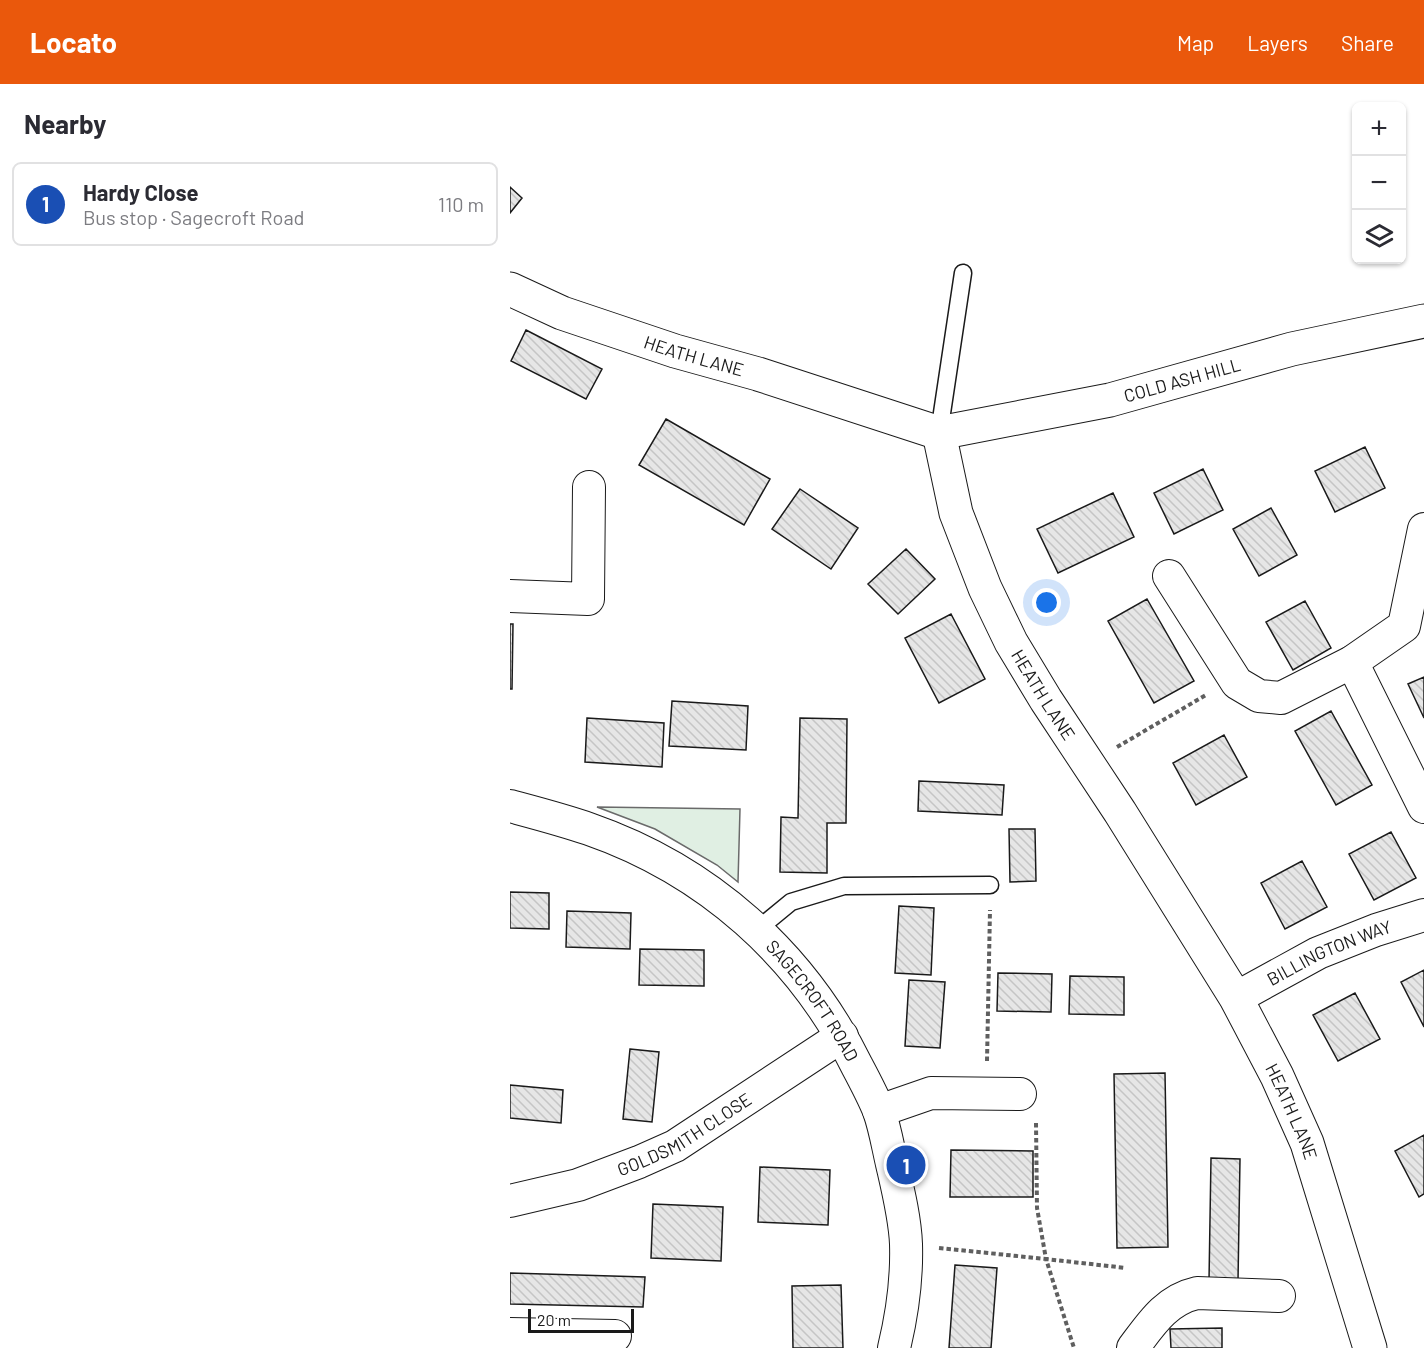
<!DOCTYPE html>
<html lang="en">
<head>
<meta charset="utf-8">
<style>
  body { margin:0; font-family:Barlow,sans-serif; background:#f2f2f3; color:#2b2b33 }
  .controls { position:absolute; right:18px; top:18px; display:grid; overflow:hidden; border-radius:9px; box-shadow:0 2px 4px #0004 }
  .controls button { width:54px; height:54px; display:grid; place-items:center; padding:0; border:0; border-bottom:2px solid #e1e1e2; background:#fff; color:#2b2b33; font:30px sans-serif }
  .scale { position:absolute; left:18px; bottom:15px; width:106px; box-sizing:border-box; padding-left:6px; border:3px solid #1a1a1a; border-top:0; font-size:16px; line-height:21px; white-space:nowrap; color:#1a1a1a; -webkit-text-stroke:4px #fff; paint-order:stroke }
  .you { position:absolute; left:537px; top:519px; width:21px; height:21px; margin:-15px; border:4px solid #fff; border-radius:50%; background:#1a73e8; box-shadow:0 0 0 9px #1a73e833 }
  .badge { display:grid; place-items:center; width:39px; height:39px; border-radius:50%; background:#ea580c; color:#fff; font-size:20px; font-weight:700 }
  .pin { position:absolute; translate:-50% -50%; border:3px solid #fff; box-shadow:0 2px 6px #0006 }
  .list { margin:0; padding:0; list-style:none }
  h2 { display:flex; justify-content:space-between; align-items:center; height:78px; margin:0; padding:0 24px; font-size:26px }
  h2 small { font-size:20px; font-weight:400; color:#7c7c81 }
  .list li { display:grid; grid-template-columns:39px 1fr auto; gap:18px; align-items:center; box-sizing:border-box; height:84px; margin:0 12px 12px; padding:0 12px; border:2px solid #e1e1e2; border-radius:9px }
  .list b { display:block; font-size:22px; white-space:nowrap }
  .list p { margin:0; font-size:20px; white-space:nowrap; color:#7c7c81 }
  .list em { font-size:20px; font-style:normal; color:#7c7c81 }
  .icon { flex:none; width:33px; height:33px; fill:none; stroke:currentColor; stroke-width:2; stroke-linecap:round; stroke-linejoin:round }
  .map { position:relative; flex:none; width:914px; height:1264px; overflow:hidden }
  header { display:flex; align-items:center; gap:36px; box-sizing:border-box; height:84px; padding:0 30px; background:#ea580c; color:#fff }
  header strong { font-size:28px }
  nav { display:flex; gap:33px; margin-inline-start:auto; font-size:21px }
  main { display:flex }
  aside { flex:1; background:#fff }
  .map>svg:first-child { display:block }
  .grass { fill:#e0efe3; stroke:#6a6a6a; stroke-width:1.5 }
  .building { fill:url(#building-back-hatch); stroke:#1a1a1a; stroke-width:1.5 }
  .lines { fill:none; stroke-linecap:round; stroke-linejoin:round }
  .service-casing { stroke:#1a1a1a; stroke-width:19 }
  .minor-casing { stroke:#1a1a1a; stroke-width:34 }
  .tertiary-casing { stroke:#1a1a1a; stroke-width:35 }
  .path { stroke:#5f5f5f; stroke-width:4; stroke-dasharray:4.5 3; stroke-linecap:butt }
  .service { stroke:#fff; stroke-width:16 }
  .minor { stroke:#fff; stroke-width:32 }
  .tertiary { stroke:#fff; stroke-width:33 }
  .labels { text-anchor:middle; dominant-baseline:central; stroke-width:4.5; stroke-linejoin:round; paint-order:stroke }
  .street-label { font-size:18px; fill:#1a1a1a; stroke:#fff }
</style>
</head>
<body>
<header>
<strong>Locato</strong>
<nav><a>Map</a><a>Layers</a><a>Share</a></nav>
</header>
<main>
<aside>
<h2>Nearby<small></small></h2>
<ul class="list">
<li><span class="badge" style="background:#1a4fb4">1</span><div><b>Hardy Close</b><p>Bus stop · Sagecroft Road</p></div><em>110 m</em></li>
</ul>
</aside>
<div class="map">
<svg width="914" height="1264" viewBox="0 0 914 1264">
  <defs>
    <pattern id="building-back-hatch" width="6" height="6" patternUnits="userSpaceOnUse" patternTransform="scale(1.5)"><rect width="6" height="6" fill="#e6e6e6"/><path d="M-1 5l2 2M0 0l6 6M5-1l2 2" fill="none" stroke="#c5c5c5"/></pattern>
  </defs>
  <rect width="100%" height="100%" fill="#fff"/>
  <path class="grass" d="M87,723L230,725L228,798L207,781L145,745Z"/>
  <path class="building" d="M0,103L12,114L0,129Z
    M16,246L92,285L76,315L1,277Z
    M156,335L260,395L234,441L129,381Z
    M855,363L875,404L825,428L805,387Z
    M693,385L713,426L664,450L644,409Z
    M290,405L348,444L321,485L262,445Z
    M603,409L624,453L548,489L527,445Z
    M761,424L787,471L749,492L723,445Z
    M396,465L425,495L388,530L358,500Z
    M637,515L684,597L644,619L598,537Z
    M795,517L821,564L783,586L756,538Z
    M441,530L475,595L429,619L395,554Z
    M0,540H3L2,605H0Z
    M914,593V634L898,600Z
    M162,617L238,622L236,666L159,662Z
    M821,627L862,701L826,721L785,647Z
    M77,634L154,639L152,683L75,678Z
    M290,634L337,635L336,739H317V789L270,788L271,733L288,734Z
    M714,651L737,693L686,721L663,679Z
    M409,697L494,701L492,731L408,727Z
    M499,745H525L526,797L500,798Z
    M881,748L906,794L864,816L839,770Z
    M792,777L817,823L775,845L751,799Z
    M0,808L39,809V845L0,844Z
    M389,822L424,824L421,891L385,889Z
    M57,827L121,829L120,865L56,863Z
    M130,865L194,866V902L129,901Z
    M914,886V943L891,898Z
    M488,889L542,890L541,928L487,927Z
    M560,892L614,893V931L559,930Z
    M399,896L435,898L430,964L395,962Z
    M845,909L870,955L828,977L803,931Z
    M120,965L149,968L142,1038L113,1035Z
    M655,989L658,1163L607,1164L604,990Z
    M0,1001L53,1006L51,1039L0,1034Z
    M914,1051V1110L909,1113L885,1067Z
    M441,1066L523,1067V1113H440Z
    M701,1074L730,1075L728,1197H699Z
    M250,1083L320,1086L318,1141L248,1138Z
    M143,1120L213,1123L211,1177L141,1174Z
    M445,1181L487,1184L481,1264H439Z
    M0,1189L135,1193L133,1223L0,1220Z
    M331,1201L333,1264H283L282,1202Z
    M712,1244V1264H661L660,1245Z"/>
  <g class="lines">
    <g class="service-casing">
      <path id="service" d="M429,349L453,189
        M247,846L281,818L334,802L480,801"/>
    </g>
    <g class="minor-casing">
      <g id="minor">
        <path d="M659,492L727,599L749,612L771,614L842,578L894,542L914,445"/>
        <path d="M0,512L78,515L79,403"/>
        <path d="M842,578L914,723"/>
        <path id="s1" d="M0,722C26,729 53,736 79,745C197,786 292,870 347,982C355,997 363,1012 369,1027C375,1044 378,1063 382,1080C388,1106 395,1134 396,1160C397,1194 392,1231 384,1264"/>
        <path id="s2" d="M726,914L808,869L866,846L914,831"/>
        <path d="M369,1027L421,1009L510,1010"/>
        <path id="s3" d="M0,1117L68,1101L129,1078L165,1062L332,952"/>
        <path d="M0,1250L105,1252"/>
        <path d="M623,1264C641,1240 656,1216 687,1209L769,1212"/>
      </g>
    </g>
    <g class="tertiary-casing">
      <g id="tertiary">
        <path id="s4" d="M0,205L52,229L165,267L248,290L429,349L600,316L782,265L914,237"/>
        <path id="s5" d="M429,349L446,429L475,504L501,558L536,616L610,728L726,914L767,992L797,1059L860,1264"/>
      </g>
    </g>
    <path class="path" d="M607,663L696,611
      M477,977L480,826
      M526,1039L527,1124L536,1175L616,1184
      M429,1164L536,1175L564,1264"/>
    <use href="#service" class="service"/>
    <use href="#minor" class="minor"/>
    <use href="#tertiary" class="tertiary"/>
  </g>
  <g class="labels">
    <g class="street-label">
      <text stroke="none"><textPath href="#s4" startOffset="196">HEATH LANE</textPath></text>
      <text stroke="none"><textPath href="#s4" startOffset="702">COLD ASH HILL</textPath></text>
      <text stroke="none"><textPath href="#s5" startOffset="284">HEATH LANE</textPath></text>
      <text stroke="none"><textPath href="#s2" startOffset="104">BILLINGTON WAY</textPath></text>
      <text stroke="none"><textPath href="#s1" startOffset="370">SAGECROFT ROAD</textPath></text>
      <text stroke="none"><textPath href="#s5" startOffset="770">HEATH LANE</textPath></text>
      <text stroke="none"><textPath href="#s3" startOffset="188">GOLDSMITH CLOSE</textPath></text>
    </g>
  </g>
</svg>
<div class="controls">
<button>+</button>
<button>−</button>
<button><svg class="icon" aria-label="layers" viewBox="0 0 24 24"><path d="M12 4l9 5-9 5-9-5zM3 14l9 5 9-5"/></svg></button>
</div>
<div class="scale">20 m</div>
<div class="you"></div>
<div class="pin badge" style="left:396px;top:1081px;background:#1a4fb4">1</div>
</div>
</main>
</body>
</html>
